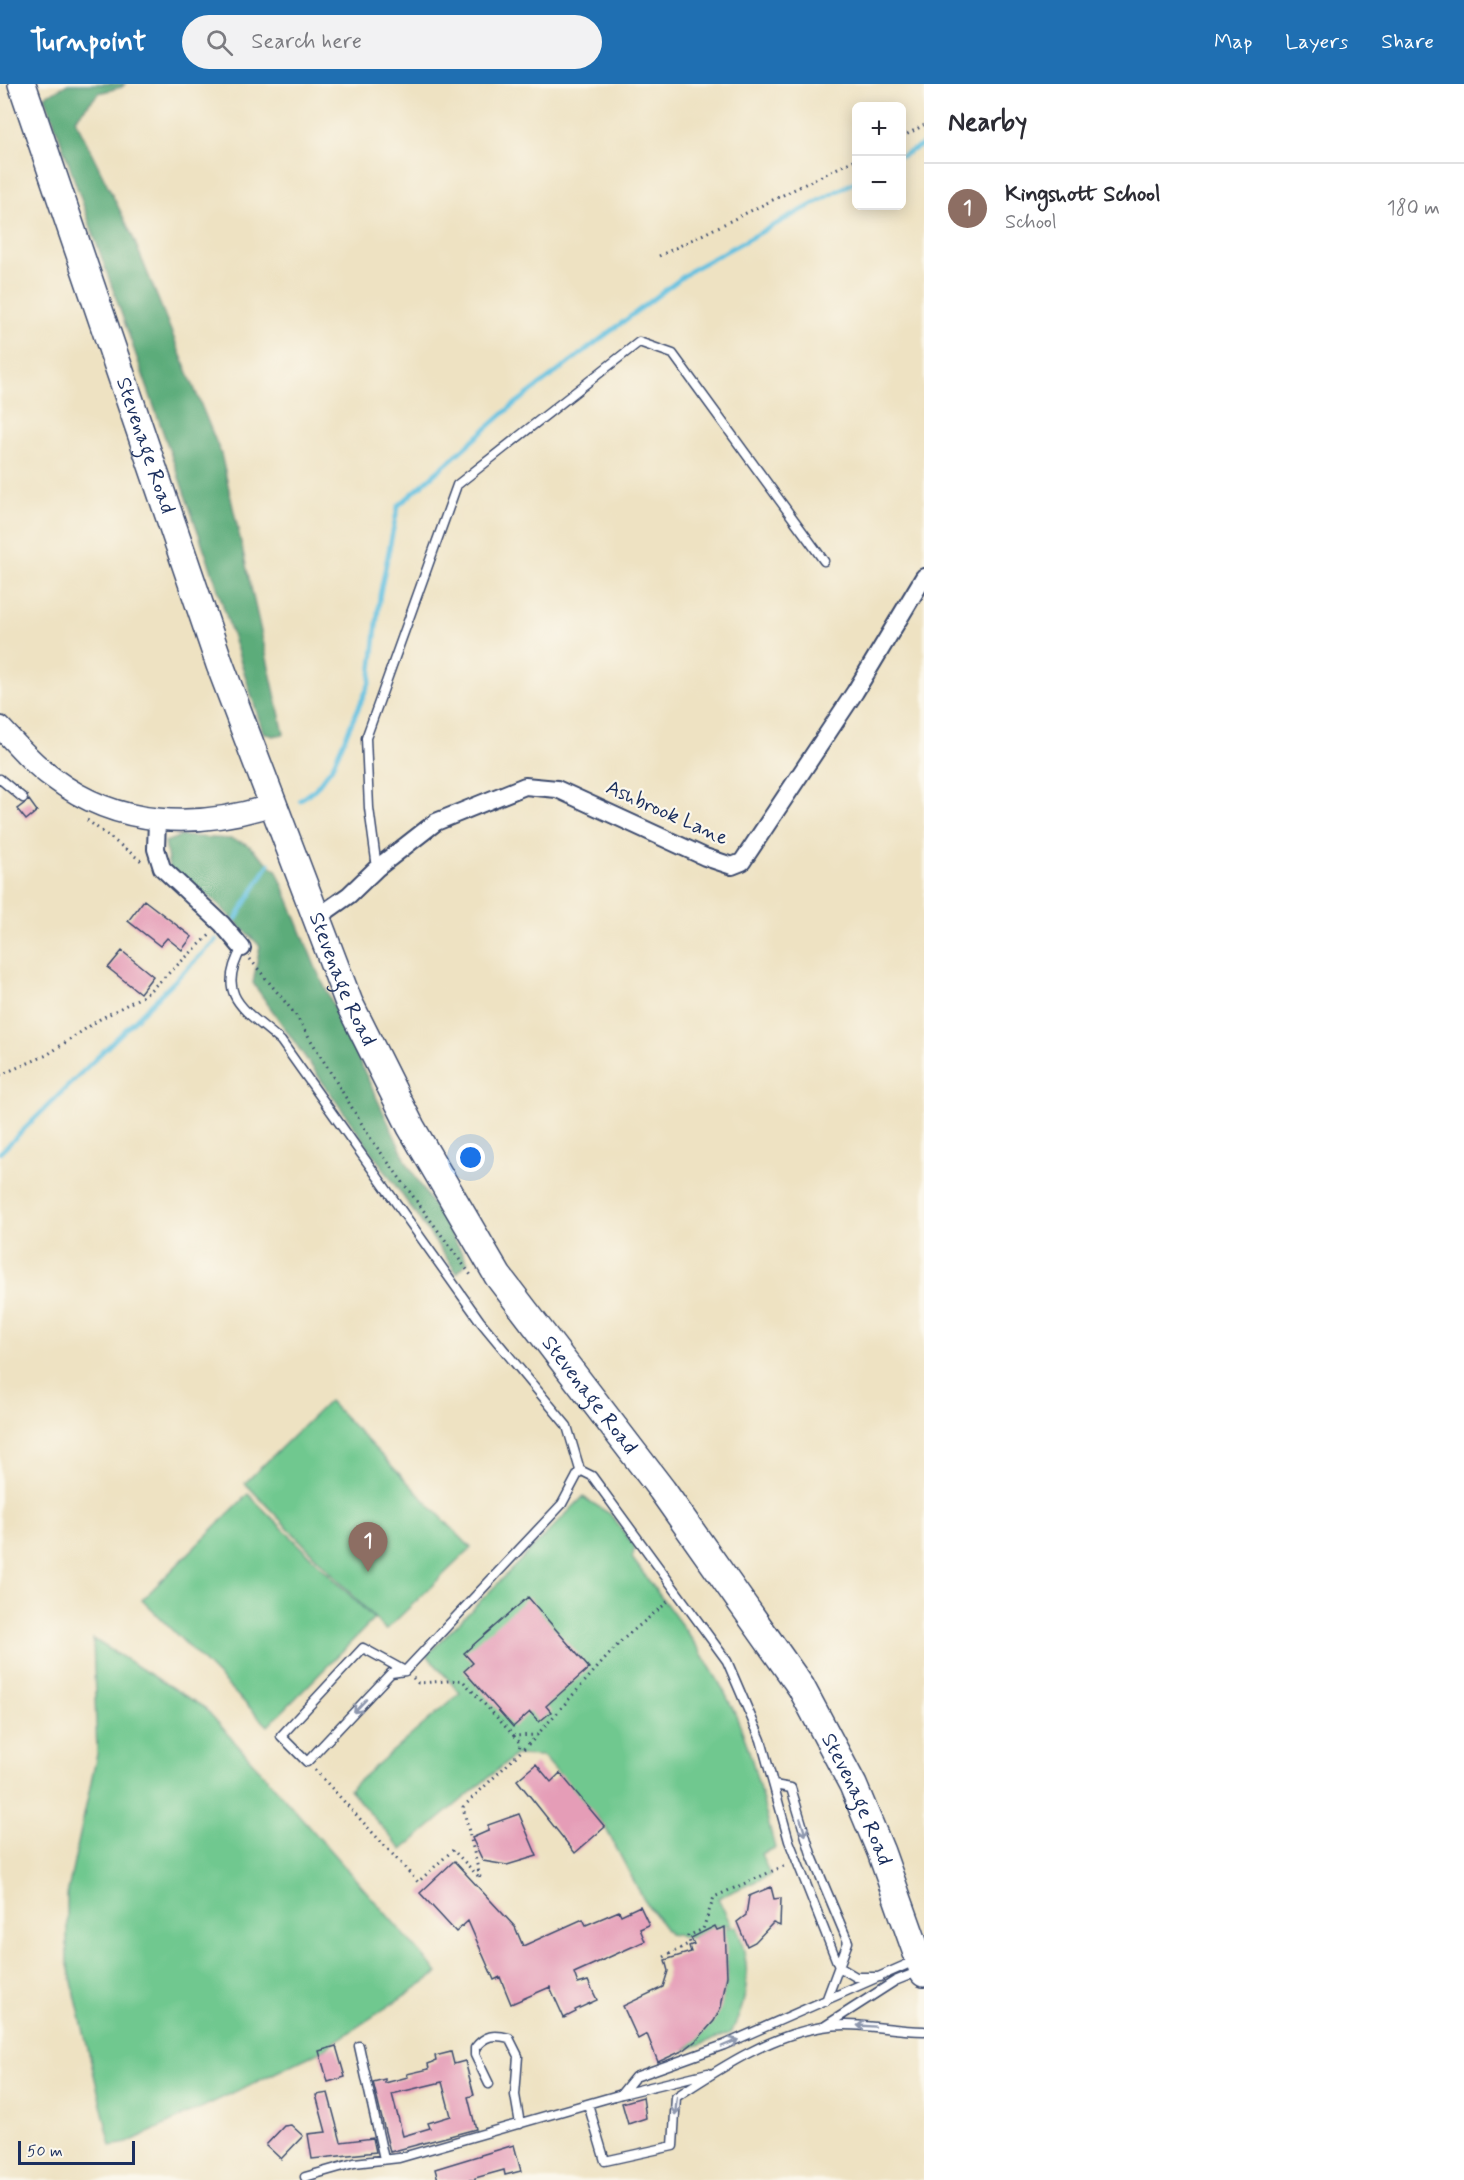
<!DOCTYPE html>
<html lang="en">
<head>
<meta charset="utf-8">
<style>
  body { margin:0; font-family:Mynerve,sans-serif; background:#f2f2f3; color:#2b2b33 }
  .controls { position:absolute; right:18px; top:18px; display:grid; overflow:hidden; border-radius:9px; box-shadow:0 3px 15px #0003 }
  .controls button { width:54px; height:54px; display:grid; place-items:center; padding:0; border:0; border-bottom:2px solid #e1e1e2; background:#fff; color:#2b2b33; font:30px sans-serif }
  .scale { position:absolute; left:18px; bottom:15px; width:117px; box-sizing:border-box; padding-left:6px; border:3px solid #1b2f5e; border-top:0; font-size:16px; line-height:21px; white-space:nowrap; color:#1b2f5e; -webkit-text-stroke:4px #fbf7ec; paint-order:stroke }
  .you { position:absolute; left:471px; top:1074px; width:21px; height:21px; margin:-15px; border:4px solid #fff; border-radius:50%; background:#1a73e8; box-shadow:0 0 0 9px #1a73e833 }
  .badge { display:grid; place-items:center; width:39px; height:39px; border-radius:50%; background:#1f6fb2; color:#fff; font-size:20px; font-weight:700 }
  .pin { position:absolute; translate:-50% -50px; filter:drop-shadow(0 2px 3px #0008) }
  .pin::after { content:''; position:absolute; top:32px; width:21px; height:18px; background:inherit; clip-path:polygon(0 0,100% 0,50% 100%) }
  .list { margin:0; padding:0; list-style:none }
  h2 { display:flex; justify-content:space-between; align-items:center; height:78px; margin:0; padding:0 24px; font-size:26px }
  h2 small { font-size:20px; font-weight:400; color:#7c7c81 }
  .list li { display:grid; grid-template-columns:39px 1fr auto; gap:18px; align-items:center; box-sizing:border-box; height:90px; padding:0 24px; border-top:2px solid #e1e1e2 }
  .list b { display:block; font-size:22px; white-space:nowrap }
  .list p { margin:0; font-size:20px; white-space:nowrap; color:#7c7c81 }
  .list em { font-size:20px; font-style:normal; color:#7c7c81 }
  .icon { flex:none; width:33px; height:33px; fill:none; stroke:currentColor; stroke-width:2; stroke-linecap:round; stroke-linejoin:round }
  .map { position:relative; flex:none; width:924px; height:2096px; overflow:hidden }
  header { display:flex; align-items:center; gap:36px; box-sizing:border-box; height:84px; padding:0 30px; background:#1f6fb2; color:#fff }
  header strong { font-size:28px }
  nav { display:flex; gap:33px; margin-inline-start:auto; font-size:21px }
  .search { width:420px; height:54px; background:#f2f2f3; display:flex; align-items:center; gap:15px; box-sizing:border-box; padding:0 21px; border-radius:33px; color:#7c7c81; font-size:22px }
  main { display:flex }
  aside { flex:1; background:#fff }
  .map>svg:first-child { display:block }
  .green { fill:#6fc88f; stroke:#457c76; stroke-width:1.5 }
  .forest { fill:#5bac7a; stroke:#3b6e6c; stroke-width:1.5 }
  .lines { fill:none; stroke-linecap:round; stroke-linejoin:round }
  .stream { stroke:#61c0e0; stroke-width:4.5 }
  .building { fill:#e59db7; fill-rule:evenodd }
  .service-casing { stroke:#3b4a6d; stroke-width:11 }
  .minor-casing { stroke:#3b4a6d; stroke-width:20 }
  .tertiary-casing { stroke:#3b4a6d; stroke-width:24 }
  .primary-casing { stroke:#3b4a6d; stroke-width:30 }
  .path { stroke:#3b4a6d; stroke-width:3; stroke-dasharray:1.5 4.5; stroke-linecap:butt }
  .service { stroke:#fff; stroke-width:8 }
  .minor { stroke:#fff; stroke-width:16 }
  .tertiary { stroke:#fff; stroke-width:21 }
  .primary { stroke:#fff; stroke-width:27 }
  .oneway { stroke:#8d97ae }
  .labels { text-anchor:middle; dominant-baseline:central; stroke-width:4.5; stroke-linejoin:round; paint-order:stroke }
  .street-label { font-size:21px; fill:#1b2f5e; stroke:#fbf7ec }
</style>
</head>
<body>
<header>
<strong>Turnpoint</strong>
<div class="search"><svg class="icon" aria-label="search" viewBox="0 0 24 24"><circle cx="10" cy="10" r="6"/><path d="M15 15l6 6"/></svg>Search here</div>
<nav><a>Map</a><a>Layers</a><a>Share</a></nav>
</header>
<main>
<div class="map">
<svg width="924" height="2096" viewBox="0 0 924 2096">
  <rect width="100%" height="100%" fill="#fbf7ec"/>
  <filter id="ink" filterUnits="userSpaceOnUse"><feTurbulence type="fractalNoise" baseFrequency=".0167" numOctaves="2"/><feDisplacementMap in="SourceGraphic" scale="12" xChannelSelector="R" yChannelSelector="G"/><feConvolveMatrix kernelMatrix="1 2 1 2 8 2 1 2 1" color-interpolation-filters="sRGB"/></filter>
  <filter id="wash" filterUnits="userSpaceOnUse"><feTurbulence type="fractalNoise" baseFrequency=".008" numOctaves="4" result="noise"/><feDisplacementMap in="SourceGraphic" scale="24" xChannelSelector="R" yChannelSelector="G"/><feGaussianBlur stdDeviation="1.35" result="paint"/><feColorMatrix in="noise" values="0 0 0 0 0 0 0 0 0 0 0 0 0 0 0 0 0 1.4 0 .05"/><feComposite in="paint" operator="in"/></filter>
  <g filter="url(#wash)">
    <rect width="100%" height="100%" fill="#eee2c2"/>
    <path class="green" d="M329,1317L471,1464L386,1546L245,1399Z
      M248,1410L374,1535L268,1642L142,1516Z
      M583,1413L610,1430L635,1463L632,1474C667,1522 706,1569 732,1623C753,1667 762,1717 775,1764L761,1770L770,1791L718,1814L731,1841L715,1842L691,1854L669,1850L644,1816L605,1743L543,1672L515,1671L402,1766L349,1705L460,1609L427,1571Z
      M93,1555L205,1624L438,1889L321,1967L127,2059L111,2062L67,1877V1811L97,1670Z
      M736,1842C752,1880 750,1914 731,1949L684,1966C721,1935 740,1891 717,1846Z"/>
    <path class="forest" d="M68,0H125L122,3L99,9L75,35L132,151L221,370L284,650L273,652L263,648L215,496L45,12Z
      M181,752L231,755L247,760L277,787L315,882L408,1081L468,1178L457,1189L253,899L260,862L215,817L169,783L165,758Z"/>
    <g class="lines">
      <path class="stream" d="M902,72L924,60
        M300,716L315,705L332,683L370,598L380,510L398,422L512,322L693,185L856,97
        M236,835L269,780
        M0,1069L216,856"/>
    </g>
    <g id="blocks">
      <path class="building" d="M29,716L37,727L26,736L17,725Z
        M144,816L192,853L182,866L167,854L160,862L128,837Z
        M122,867L153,892L140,909L108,884Z
        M528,1513L589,1584L546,1622L551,1628L539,1638L530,1628L513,1643L464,1587L473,1579L464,1569Z
        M536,1680L551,1698L560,1689L605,1743L575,1769L517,1696Z
        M519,1730L537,1772L507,1781L483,1777L472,1754L488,1747V1741Z
        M454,1777L515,1843L523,1862L583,1835L586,1841L619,1827L621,1831L640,1822L649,1841L640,1845L645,1857L574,1889L578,1900L588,1897L597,1916L575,1926L576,1928L564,1934L550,1903L511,1920L500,1893L494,1896L468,1837L456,1848L420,1809Z
        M771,1803L774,1815L781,1814L780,1842L773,1839L755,1858L747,1862L737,1838L746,1831L749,1812Z
        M715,1842L717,1846L725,1843L727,1892L721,1923L714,1937L698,1955L684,1966L658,1978L647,1950L638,1955L623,1922L663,1903L668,1887L665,1876L691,1868L689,1862L694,1860L691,1854Z
        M336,1962L345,1993L328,1998L319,1967Z
        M451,1968L454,1980L465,1977L474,2011L468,2013L476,2045L390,2068L373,1998L385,1995V1999L408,1993L407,1990L429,1985L428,1980L436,1977L435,1972ZM442,1998L451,2032L428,2039L430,2044L403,2052L392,2010Z
        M328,2009L341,2058L373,2054L376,2068L312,2075L308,2050L326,2048L316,2011Z
        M643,2013L646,2034L628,2040L622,2019Z
        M291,2041L303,2052L281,2075L266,2061L284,2042Z
        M514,2061L521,2087L505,2091L504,2086L475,2094V2096H438L435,2085Z"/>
    </g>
  </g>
  <g filter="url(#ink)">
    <use href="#blocks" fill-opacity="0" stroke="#3b4a6d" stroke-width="1.5"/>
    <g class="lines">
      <g class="service-casing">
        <path id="service" d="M0,695L23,714
          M377,784L369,724L366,654L457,401L639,258L673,270L824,477
          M242,864C214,913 246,926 281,957L480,1237L567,1342L580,1386L562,1420L405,1587L391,1589L307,1678L281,1652L363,1564L405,1587
          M580,1386L592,1392L727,1577L761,1656L789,1757L839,1883L856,1893H880
          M774,1701L791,1704L811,1770L848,1858L826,1917
          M825,1942L895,1897L920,1887
          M359,1962L384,2075
          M489,2000L475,1971V1964C485,1951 494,1950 509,1954L518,1972L515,2011L520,2040
          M622,2009L635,1993L724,1961L917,1876
          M588,2020L605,2077L673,2062L676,2013C719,1985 770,1951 822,1943C856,1937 890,1947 924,1947
          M305,2093L354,2079L399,2074L622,2010L708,1989"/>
      </g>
      <g class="minor-casing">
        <path id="minor" d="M157,736L156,765L162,784L222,840L242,864
          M315,835L349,811L377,784L436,738L525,702L557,705L705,773L732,782L742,778L855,608L924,493"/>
      </g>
      <g class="tertiary-casing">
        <path id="tertiary" d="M0,643C16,660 33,680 53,694C119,744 197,745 272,721"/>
      </g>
      <g class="primary-casing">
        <g id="primary">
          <path id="s1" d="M22,0L220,581L349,919L411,1043L498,1192L662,1406L801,1603L853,1701L881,1768L924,1889"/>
        </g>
      </g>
      <path class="path" d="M902,53L924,41
        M659,172L856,75
        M87,736L144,779
        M250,875L295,930L371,1055L473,1194
        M0,991L47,971L100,935L145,911L211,850
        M413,1594L418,1599L462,1596L514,1652L537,1651L622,1556L670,1516
        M514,1652L520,1659L519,1668
        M315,1686L418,1798L453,1766L481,1795
        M480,1793L463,1723L536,1653
        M664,1873L690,1859L688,1852L703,1845L714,1813L786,1781"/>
      <use href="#service" class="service"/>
      <use href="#minor" class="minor"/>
      <use href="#tertiary" class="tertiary"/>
      <use href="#primary" class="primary"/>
    </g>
    <defs><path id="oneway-shaft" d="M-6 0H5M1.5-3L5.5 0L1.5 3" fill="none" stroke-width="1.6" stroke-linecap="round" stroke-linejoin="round" transform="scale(1.5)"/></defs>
    <g class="oneway">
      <use href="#oneway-shaft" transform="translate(360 1622) rotate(133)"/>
      <use href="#oneway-shaft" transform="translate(803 1743) rotate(73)"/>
      <use href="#oneway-shaft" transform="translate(866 1942) rotate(-176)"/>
      <use href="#oneway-shaft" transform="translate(730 1959) rotate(-23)"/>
      <use href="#oneway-shaft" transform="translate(676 2022) rotate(96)"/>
    </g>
  </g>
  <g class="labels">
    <g class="street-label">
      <text stroke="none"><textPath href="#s1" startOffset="382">Stevenage Road</textPath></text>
      <text transform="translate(667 729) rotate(24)">Ashbrook Lane</text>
      <text stroke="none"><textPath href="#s1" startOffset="951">Stevenage Road</textPath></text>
      <text stroke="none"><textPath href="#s1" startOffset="1437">Stevenage Road</textPath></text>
      <text stroke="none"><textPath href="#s1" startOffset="1923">Stevenage Road</textPath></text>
    </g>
  </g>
</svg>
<div class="controls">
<button>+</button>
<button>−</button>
</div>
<div class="scale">50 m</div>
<div class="you"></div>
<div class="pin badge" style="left:368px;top:1488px;background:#8d6e63">1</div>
</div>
<aside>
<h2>Nearby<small></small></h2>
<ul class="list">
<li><span class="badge" style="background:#8d6e63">1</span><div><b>Kingshott School</b><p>School</p></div><em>180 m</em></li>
</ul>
</aside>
</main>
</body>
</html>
